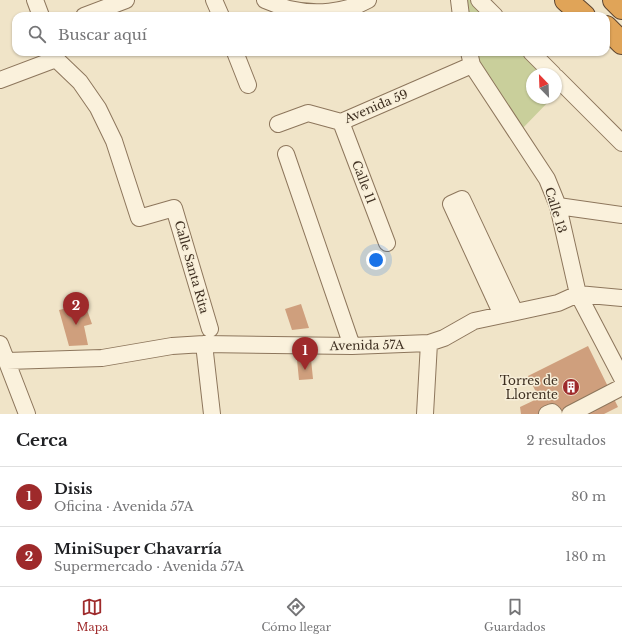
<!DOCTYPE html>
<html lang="es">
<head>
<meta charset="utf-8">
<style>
  body { margin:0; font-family:"Libre Baskerville",serif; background:#f2f2f2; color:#202124 }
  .compass { position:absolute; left:526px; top:68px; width:36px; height:36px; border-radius:50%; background:#fff; box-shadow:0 1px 3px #0004; rotate:337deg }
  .you { position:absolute; left:376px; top:260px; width:14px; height:14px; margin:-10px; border:3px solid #fff; border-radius:50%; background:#1a73e8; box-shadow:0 0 0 6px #1a73e833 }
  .badge { display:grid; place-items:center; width:26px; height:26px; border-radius:50%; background:#9e2a2b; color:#fff; font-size:13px; font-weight:700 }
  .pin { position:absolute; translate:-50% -33px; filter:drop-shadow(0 1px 2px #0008) }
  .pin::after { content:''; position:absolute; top:21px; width:14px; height:12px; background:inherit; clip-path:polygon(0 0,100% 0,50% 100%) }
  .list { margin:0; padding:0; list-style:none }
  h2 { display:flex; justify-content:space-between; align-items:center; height:52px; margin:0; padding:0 16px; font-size:17px }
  h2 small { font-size:13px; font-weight:400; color:#757577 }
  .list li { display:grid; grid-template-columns:26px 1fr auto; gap:12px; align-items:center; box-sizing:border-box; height:60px; padding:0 16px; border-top:1px solid #e0e0e0 }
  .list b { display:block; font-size:15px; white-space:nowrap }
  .list p { margin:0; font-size:13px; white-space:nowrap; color:#757577 }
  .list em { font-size:13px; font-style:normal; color:#757577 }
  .icon { flex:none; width:22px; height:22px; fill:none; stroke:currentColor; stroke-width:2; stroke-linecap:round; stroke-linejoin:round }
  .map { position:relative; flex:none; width:622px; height:414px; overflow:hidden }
  .search { position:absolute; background:#fff; box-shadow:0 1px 3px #0004; left:12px; right:12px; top:12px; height:44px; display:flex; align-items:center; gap:10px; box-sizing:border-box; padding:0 14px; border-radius:12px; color:#757577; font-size:15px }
  .sheet { height:172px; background:#fff }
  nav { display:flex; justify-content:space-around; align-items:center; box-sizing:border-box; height:56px; border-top:1px solid #e0e0e0; background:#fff; font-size:11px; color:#757577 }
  nav a { display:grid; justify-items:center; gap:2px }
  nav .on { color:#9e2a2b }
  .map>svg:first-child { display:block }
  .green { fill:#c9cf9b }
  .building { fill:#cf9f7d }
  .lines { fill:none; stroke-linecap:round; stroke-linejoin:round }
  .minor-casing { stroke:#8d765c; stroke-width:18 }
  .highway-casing { stroke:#5b4430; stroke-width:24 }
  .minor { stroke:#faf1dc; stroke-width:16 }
  .highway { stroke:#e0a458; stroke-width:22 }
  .labels { text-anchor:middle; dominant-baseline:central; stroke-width:3; stroke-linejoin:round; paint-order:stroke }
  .street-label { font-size:12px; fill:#3d2e20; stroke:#f7eed8 }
  .poi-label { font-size:12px; fill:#3d2e20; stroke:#f7eed8; text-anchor:end }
</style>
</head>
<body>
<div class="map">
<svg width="622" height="414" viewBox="0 0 622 414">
  <rect width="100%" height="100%" fill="#f0e4c8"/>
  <path class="green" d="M463,0H472L490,16H466Z
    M473,52H529L553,74H532V98H552L520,131Z"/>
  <path class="building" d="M85,304L92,324L84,326L88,345L69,346L59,310Z
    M301,304L309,328L292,330L285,309Z
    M588,346L618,407L604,414H521L520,407L539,398L528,376Z
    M311,359L313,379L299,380L297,360Z"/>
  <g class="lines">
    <g class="minor-casing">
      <path id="minor" d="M35,0L41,16
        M214,0L221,16
        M265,0C273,3 281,7 289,9C314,15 345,13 368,0
        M459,0L461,16
        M479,0L495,16
        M84,16L126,0
        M54,52L56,59L80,82L98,108L114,141L139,218L174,208L210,329
        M235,52L248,85
        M469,52L472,65L547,179L558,206L578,294L622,378
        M531,52L553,74
        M556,77L622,143
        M0,80L56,59
        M341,122L387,243
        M278,124L308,113L341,122L472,65
        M286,154L352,346
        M558,206L622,215
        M502,315L451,204L462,199L515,312
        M0,344L27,414
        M204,344L212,414
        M7,361L102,358L172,346L204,344L352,346L429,343L444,338L474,321L558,303L578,294L622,298
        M425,414L429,343
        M547,414L552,412L554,414
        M570,414L622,387"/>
    </g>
    <g class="highway-casing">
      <path id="highway" d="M566,0L584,16
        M614,0L622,8
        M606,27L622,43"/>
    </g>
    <use href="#minor" class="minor"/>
    <use href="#highway" class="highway"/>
  </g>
  <defs>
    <g id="building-disc" transform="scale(0.9)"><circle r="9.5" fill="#9e2a2b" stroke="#f7eed8"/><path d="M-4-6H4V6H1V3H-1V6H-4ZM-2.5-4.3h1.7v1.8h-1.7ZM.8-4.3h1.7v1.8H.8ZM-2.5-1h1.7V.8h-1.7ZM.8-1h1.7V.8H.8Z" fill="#fff"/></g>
  </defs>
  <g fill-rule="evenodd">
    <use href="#building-disc" x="571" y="387"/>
  </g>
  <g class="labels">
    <g class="street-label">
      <text transform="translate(376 106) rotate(-23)">Avenida 59</text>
      <text transform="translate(364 182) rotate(69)">Calle 11</text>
      <text transform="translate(556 210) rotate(73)">Calle 13</text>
      <text transform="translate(192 267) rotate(74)">Calle Santa Rita</text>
      <text transform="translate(367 345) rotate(-1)">Avenida 57A</text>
    </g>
    <g class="poi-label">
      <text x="558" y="380">Torres de<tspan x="558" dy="14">Llorente</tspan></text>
    </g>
  </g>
</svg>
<svg class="compass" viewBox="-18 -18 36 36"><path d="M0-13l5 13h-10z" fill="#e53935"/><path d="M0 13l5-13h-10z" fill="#757577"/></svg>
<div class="you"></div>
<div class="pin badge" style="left:305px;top:370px">1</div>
<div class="pin badge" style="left:76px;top:325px">2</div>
<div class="search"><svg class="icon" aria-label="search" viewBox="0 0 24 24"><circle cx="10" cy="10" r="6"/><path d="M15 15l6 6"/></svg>Buscar aquí</div>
</div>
<section class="sheet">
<h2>Cerca<small>2 resultados</small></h2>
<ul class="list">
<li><span class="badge">1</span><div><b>Disis</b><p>Oficina · Avenida 57A</p></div><em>80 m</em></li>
<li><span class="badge">2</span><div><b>MiniSuper Chavarría</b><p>Supermercado · Avenida 57A</p></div><em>180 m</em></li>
</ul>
</section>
<nav>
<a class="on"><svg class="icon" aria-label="map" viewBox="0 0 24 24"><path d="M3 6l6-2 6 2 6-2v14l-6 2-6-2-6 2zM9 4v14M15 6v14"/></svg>Mapa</a>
<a><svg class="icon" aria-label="directions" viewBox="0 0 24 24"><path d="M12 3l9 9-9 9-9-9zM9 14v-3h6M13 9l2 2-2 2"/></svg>Cómo llegar</a>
<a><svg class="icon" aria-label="saved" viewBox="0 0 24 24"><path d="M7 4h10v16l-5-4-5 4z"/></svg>Guardados</a>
</nav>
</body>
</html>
